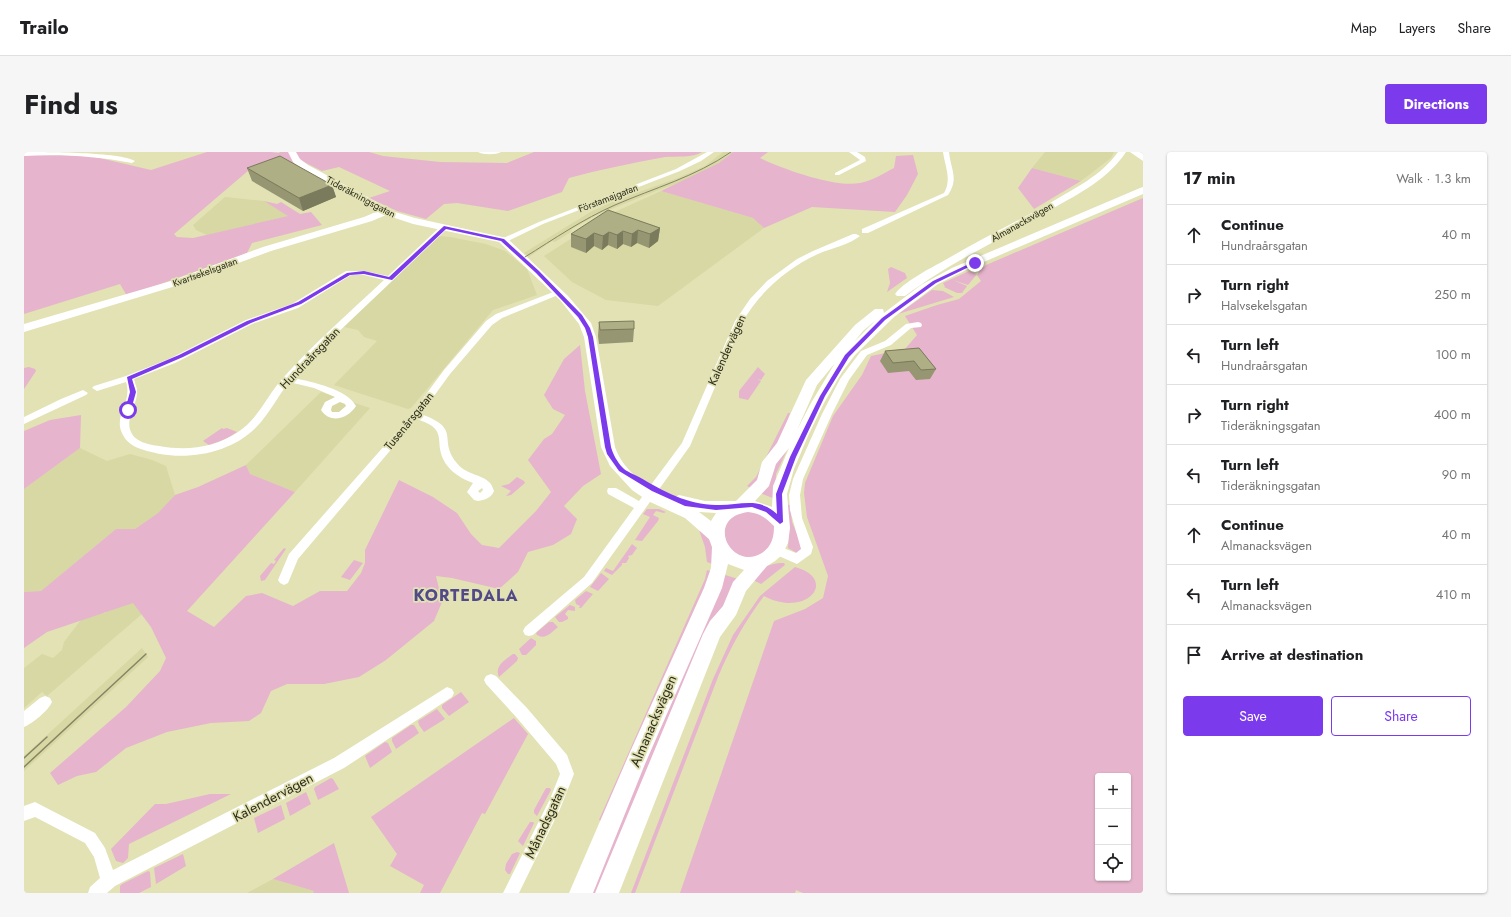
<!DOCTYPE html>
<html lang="en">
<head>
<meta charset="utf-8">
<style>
  body { margin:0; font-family:Jost,sans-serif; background:#f6f6f6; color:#202124 }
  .controls { position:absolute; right:12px; bottom:12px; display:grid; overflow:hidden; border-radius:4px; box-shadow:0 1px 3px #0004 }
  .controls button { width:36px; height:36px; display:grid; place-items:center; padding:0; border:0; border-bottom:1px solid #e0e0e0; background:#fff; color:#202124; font:20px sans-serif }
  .stop { position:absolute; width:12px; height:12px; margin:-9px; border:3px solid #7c3aed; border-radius:50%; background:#fff }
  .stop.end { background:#7c3aed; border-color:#fff; box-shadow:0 1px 4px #0008 }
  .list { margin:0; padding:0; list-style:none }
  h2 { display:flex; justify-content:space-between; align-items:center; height:52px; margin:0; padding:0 16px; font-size:17px }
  h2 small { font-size:13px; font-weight:400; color:#757577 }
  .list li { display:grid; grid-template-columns:26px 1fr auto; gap:12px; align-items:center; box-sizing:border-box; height:60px; padding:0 16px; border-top:1px solid #e0e0e0 }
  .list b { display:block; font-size:15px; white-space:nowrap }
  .list p { margin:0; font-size:13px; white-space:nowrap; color:#757577 }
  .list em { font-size:13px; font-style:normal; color:#757577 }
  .actions { display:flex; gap:8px; padding:12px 16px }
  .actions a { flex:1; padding:9px 0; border:1px solid #7c3aed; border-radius:4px; text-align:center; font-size:14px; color:#7c3aed }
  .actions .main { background:#7c3aed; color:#fff }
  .icon { flex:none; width:22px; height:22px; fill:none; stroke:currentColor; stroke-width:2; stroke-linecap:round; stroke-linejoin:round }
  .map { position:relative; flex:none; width:1119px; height:741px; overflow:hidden; border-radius:4px }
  header { display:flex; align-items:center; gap:24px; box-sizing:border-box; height:56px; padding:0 20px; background:#fff; border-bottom:1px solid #e0e0e0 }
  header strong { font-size:19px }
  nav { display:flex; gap:22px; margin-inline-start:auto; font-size:14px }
  .intro { display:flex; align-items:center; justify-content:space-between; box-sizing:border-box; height:96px; padding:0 24px }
  h1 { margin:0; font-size:28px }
  .button { padding:10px 18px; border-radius:4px; background:#7c3aed; color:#fff; font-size:14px; font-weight:700 }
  main { display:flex; gap:24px; padding:0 24px }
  aside { flex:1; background:#fff; border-radius:4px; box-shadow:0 1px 3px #0004 }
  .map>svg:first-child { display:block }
  .built { fill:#d7d8a3 }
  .green { fill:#e6b4cc; fill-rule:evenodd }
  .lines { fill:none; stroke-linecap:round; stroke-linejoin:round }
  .street { fill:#fff; fill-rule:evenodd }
  .secondary { fill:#fff; fill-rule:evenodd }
  .tram-far1 { stroke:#858566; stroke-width:1 }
  .tram { stroke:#858566; stroke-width:1.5 }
  .wall { fill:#969672 }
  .shaded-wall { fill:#7a7a5c }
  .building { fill:#aeaf84; stroke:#7a7a5c }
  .route { fill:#7c3aed }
  .labels { text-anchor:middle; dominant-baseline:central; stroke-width:3.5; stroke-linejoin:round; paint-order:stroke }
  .far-street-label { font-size:10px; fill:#2d2d1c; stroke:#e2e2b5 }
  .street-label { font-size:12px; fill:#2d2d1c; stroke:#e2e2b5 }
  .near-street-label { font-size:14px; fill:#2d2d1c; stroke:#e2e2b5 }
  .district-label { font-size:16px; font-weight:bold; letter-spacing:1px; fill:#524987; stroke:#e2e2b5 }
</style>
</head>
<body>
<header>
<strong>Trailo</strong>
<nav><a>Map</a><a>Layers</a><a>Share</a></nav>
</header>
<div class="intro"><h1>Find us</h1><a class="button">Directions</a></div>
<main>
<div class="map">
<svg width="1119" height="741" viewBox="0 0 1119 741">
  <rect width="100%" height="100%" fill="#e2e2b5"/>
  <path class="built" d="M699,0H709L695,11L660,29L632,39L575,62L548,77L547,80L531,90L528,89L505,105L500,101L568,59L593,48L654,26L681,14Z
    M1021,0H1090L1087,6L1057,29L1008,16Z
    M637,39L729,66L740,76L634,154L582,148L548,130L520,104L584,63Z
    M201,45L240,49L265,64L183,83L172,78L169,73Z
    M414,84L426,85L462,92L481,99L503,117L513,143L469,158L387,256L384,257L310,233L353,189L340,185L334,178L320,175Z
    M297,240L346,256L271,340L226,322L222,313Z
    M56,296L83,309L106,302L128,308L142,314L151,343L134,361L111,377H92L17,439L0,440V337Z
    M133,449L23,544L18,540L0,556V516L18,502L29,506L38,498L40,490L60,464L81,461L96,451Z
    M118,496L124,505L0,619V604Z
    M249,727L290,739L289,741H223Z"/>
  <path class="green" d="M183,0H247L255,1L256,0H345L359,4L416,10L483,11L510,0H678C669,6 652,4 641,5C609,11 577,17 545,26L538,40L484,59L433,51L420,52L402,67L373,59L345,46L366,39L315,15L298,19L278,9L225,18L150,82L153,85L169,86L264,64L240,49L253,52L257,50L276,62L287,60L298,73L228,91L223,101L103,144L96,132L0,162V4L13,2L67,4L127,18Z
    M709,0H744L736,6C759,17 811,36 836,31C848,29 860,21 870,16L872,4L889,3L894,22L883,43L871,60L788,55L740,76L729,66L637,39L695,11Z
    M1008,16L1057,29L1010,57L994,36Z
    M1119,46V741H779L772,738L771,741H656L750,469L781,457L799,446L804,424L783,365L780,341L781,331L809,264L838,223L847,204L881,197L893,183L881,164L913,153L935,147L957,129L953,123L956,118L962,113ZM1074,624H1104V726H1074Z
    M867,115L881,121L883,126L863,140L866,131L864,117Z
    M945,119L953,122L944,133L929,128L943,134L938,141H933L920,135H921L919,131Z
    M908,138L919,139L930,145L874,162Z
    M556,193L561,239L577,322L559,334L540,354L553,367L547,382L529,393L504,400L494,420L475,437L428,426L412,424L418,450L410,469L362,508L335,525L300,532H263L247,539L237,561L225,569L187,571L143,580L102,596L72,620L53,624L34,633L26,621L102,555L136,519L142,506L127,475L109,451L23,480L0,496V440L17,439L92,377H111L134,361L151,343L174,335L222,313L226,322L271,340L163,459L190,475L222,444L238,441L269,454L296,439H323L337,421L341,411V398L375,328L409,345L433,361L447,382L458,393L475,396L512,359L527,340L504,308L520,287L528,282L541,263L529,257L520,243L540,207Z
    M5,215L11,217L12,219L0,237V216Z
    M734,215L741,222L737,228L733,227L737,229L724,248L715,246V239Z
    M764,261H766C758,288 747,316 727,336L723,334L732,325Z
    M57,263L56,296L0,337V279L26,268Z
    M774,274L752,322L751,347L736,341L746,317Z
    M198,276L199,277L203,276L213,280L202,287L185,293L179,289Z
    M493,325L500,329L501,331L487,343L482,344L487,339L477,334L485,332Z
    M758,352L766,353L768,370L777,392V399L773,401L764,396L765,381Z
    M623,357H635L642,360L640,361L632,359L629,363L635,366L634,369L618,389L611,388L626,365L619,362Z
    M735,358L750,374C752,394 741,402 724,407L703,398C700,377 698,375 713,359Z
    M675,378L687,389L691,413L683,410L681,395Z
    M608,392L613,396L608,403L604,404L605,406L602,411H598V413L588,423L580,419L582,416L589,419Z
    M260,396L262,397L241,428L237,429L236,424L247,411L250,412L252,409L250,408Z
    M330,408L339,411L326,428L317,425Z
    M756,411H760L761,413L737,432L727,427C736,417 743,412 756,411Z
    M771,415C815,427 783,467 740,444C721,469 706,496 694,525L611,741H607L689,527L709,483L736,444Z
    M683,418L690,420L675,447L579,669L575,668L681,427Z
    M577,421L585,427L574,439L566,435Z
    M698,422L714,427L669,509L572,741H566Z
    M562,439L569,442L557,456H555L556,454L552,452L551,448Z
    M546,453L551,455V459L544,458L541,462L544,465V467L538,470H535L531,465Z
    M525,470H529L534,475C527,481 520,489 512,482L513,480Z
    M507,486L512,489V493L502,503H498L495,497Z
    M489,502H491L494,506L493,509L475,525C470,514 481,508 489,502Z
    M437,540L445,550L425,564L418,556V553Z
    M413,557L421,567L400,580L395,573L394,569Z
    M490,566L504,582L461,662L458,661L416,741H396L400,733L366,714L373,702L347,665Z
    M387,573H390L395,581L372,597L368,589V586Z
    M361,590L364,591L368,600L346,616L341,604Z
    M307,626L309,627L315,637L294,648L290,637L291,635Z
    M522,636H526L527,638L513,664L510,661V658Z
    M282,640L287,652L266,664L262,651Z
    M186,642H207L105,692L104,706L99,711L92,709L87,697L131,652H142Z
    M257,653L261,667L234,681L230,666Z
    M506,670H509L510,671L499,694L494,689Z
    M310,691L325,741H289L290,739L249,727Z
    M493,700L496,701L486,722H484L481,718L482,712L488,702Z
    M159,702L162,714L132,732L130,716Z
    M124,719L126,720L127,735L115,741H96V734L98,732Z"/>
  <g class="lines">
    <path class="street" d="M0,0C20,0 97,0 111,9L108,11C72,4 36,2 0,4Z
      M454,0H477C472,3 459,3 454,0Z
      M683,0H690L677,9L656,19L519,72L482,90H479L475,88L515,70L652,17Z
      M825,0H833L841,5L842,9L815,23H811V21L836,8Z
      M919,0H925C927,18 935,27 924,43L844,81H838V77L920,41C928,27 921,15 919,0Z
      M418,73H424L425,75L308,186L270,226C288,230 323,237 332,254C324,267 306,272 297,258L301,250L311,245L290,236L265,230C255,243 247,258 237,270C213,299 171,308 136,302C123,299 105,296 99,283C88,264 109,251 102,230L73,239L68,236L70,234L102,224L145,207L222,168L268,152L322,119H340L364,124ZM327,123H340L360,128C326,160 289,192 258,227C243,244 234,267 214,280C190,296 163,299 135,294C126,293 111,290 107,280C101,267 112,254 113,242C114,237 111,232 110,227L151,211L228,172L274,156ZM316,250L321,252L322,254L315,260H308L307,258L308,254Z
      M829,82H832L836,84C827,92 805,97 794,102C763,116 736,140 719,169L666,294L568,431L509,483L505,484L501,483L499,479L501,475L560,425L610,356L584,342L583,339L584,336H592L615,349L658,291L711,169L726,147L743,129L773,107L789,99Z
      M532,139H538L539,141L478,166L468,173L426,222L397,262C438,277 414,287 432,310C441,323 458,322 466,331C468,333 469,337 470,339C467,346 461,348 454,349L450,348L443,340L449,331C433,325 419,315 416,297C415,290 416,284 412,278C408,272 400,270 393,267L274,407L264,431L260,433L256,431L254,428L265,402L383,268L420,218L462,169L472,162ZM458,336L459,338L456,341L454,339Z
      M894,170L897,171L898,173L897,175L887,176L867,193L843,203L825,228L808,262L779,327L776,343L778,366L789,395L787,402L773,412L748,401L746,398L748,395L752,393L772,401L777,397L766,358L765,343L769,327L798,262L816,227L837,199L861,189L882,172Z
      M59,238L64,241L62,243L0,272V265L37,247Z
      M467,522L472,524L503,556L543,603L550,622L536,657L495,741H479L526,647L536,622L532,612L493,566L462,532L460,528L462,524Z
      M423,535L428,537L430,541L428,545L320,616L91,734L83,741H64L66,735L76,726L70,705L61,691L11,665L0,669V654L11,650L71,681L81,696L89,718L310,606Z
      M21,544L26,546L28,550C24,559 9,571 0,575V559L16,546Z"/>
    <path class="secondary" d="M264,0H272L276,7L284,13L371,60L391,66L483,86L544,144L567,171L572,185L591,295C600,321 625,336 649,346L655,343L681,349H712L733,328L738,310L753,291L782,228L831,173L851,157H859L860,161L897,133L928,116L1116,36L1119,35V42L948,115L914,132L870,165L831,203L818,220L800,251L784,284L770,317L763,342L766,376L764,391L758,403L751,409L743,414L722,439L712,463L696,485L595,741H571L679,482L686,469L699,454L709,430L720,418L704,412L698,436L621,612L569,741H545L606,600L680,436L687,416L688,395L685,387L661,366L624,349L608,338L586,314L577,295L560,185L555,172L536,148L475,90L389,72L362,63L348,69L247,99L155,133L0,180V172L147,129L239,95L340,65L354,59L278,17L269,10ZM852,168L830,190L839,179ZM811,211L787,251L773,278L793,233ZM765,296L749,334L748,355L731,349L745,334L752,312ZM675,360L692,361L687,369ZM724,360C735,361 741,365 750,374C750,385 748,394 738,401C708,420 679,366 724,360Z
      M1094,0H1102C1084,27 1056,41 1028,57C980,86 926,110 881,144H873L871,142C880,130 903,118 916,111C952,90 990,71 1026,51C1051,36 1077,24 1094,0Z
      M1106,0H1116L1119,2V9Z"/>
    <path class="tram-far1" d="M501,105C530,87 559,67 591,53C630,36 671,25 707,0"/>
    <path class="tram" d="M0,606L23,585
      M0,615L122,502"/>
  </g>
  <path class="wall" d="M223,16L308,33L312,45L279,59L228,29Z
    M636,76L634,89L625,96L613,91L607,95L599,92L593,97L584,93L578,98L570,94L562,101L547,95V82Z
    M575,170L610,177L609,190L575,192L574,184Z
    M895,196L912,217L906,227L892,228L885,219L864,221L856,209L861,199Z"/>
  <path class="shaded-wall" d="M308,33L312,45L279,59L275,46Z
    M636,76L634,89L625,96L626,82Z
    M614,78L613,91L607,95L608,82Z
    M599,79V92L593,97V83Z
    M585,80L584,93L578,98L579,84Z
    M570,81V94L562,101V87Z"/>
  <path class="building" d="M256,4L308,33L275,46L223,16Z
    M584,58L636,76L626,82L614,78L608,82L599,79L593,83L585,80L579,84L570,81L562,87L547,82Z
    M610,169V177L576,178L575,170Z
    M895,196L912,217L897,218L890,209L869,211L861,199Z"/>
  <path class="route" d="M420,74L480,87L515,119L558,163L566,176L569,185L587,295C589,302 593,310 599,316C603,320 610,322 615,325C639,339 664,353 692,353C715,354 734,344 753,362L752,342L766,305L796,244L821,203L858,166L909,129L949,110L953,111L912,131L861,168L825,205L801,244L772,305L758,342L759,370L756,372L742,360L728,355L692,358L661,354L628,339L595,319L583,302L581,295L564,185L561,176L554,165L512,121L477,89L422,77L368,128L340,122L326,123L277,152L227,171L159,205L108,227L112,240L107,258L104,260L101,258L106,240L103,225L155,203L223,169L274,150L323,121L340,119L365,125Z"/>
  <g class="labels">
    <g class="far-street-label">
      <text transform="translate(337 45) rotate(28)">Tideräkningsgatan</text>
      <text transform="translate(584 46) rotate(-21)">Förstamajgatan</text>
      <text transform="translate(998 70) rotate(-30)">Almanacksvägen</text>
      <text transform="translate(181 120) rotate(-20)">Kvartsekelsgatan</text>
    </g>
    <g class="street-label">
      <text transform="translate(703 198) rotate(-66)">Kalendervägen</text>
      <text transform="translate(286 206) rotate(-46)">Hundraårsgatan</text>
      <text transform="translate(385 269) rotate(-51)">Tusenårsgatan</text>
    </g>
    <g class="near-street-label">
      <text transform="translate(629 569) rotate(-67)">Almanacksvägen</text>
      <text transform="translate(249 645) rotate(-28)">Kalendervägen</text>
      <text transform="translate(521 670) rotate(-65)">Månadsgatan</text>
    </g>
    <g class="district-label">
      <text x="442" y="443">KORTEDALA</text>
    </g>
  </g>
</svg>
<div class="controls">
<button>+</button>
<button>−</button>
<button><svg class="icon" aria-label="locate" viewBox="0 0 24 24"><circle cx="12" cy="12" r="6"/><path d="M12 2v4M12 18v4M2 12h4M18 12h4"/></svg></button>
</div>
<div class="stop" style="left:104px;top:258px"></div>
<div class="stop end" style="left:951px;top:111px"></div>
</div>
<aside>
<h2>17 min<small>Walk · 1.3 km</small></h2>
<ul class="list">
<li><svg class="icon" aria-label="ahead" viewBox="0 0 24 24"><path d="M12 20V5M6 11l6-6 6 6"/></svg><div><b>Continue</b><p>Hundraårsgatan</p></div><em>40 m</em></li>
<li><svg class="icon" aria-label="right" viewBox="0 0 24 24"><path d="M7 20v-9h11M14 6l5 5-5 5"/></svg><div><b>Turn right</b><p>Halvsekelsgatan</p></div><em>250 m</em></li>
<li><svg class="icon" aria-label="left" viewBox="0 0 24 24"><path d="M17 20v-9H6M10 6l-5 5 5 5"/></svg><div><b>Turn left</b><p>Hundraårsgatan</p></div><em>100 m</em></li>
<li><svg class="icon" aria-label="right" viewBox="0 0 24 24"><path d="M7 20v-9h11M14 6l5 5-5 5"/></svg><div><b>Turn right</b><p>Tideräkningsgatan</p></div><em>400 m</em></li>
<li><svg class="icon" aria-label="left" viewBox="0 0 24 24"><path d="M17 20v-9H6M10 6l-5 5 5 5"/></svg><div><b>Turn left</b><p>Tideräkningsgatan</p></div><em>90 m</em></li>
<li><svg class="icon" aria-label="ahead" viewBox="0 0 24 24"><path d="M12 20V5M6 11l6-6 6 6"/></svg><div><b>Continue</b><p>Almanacksvägen</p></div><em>40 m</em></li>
<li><svg class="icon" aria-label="left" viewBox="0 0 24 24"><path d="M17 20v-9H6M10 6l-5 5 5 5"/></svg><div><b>Turn left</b><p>Almanacksvägen</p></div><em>410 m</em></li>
<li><svg class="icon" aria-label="arrive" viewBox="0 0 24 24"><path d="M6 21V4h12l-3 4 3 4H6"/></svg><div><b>Arrive at destination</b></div></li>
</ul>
<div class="actions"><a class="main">Save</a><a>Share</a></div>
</aside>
</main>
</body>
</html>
